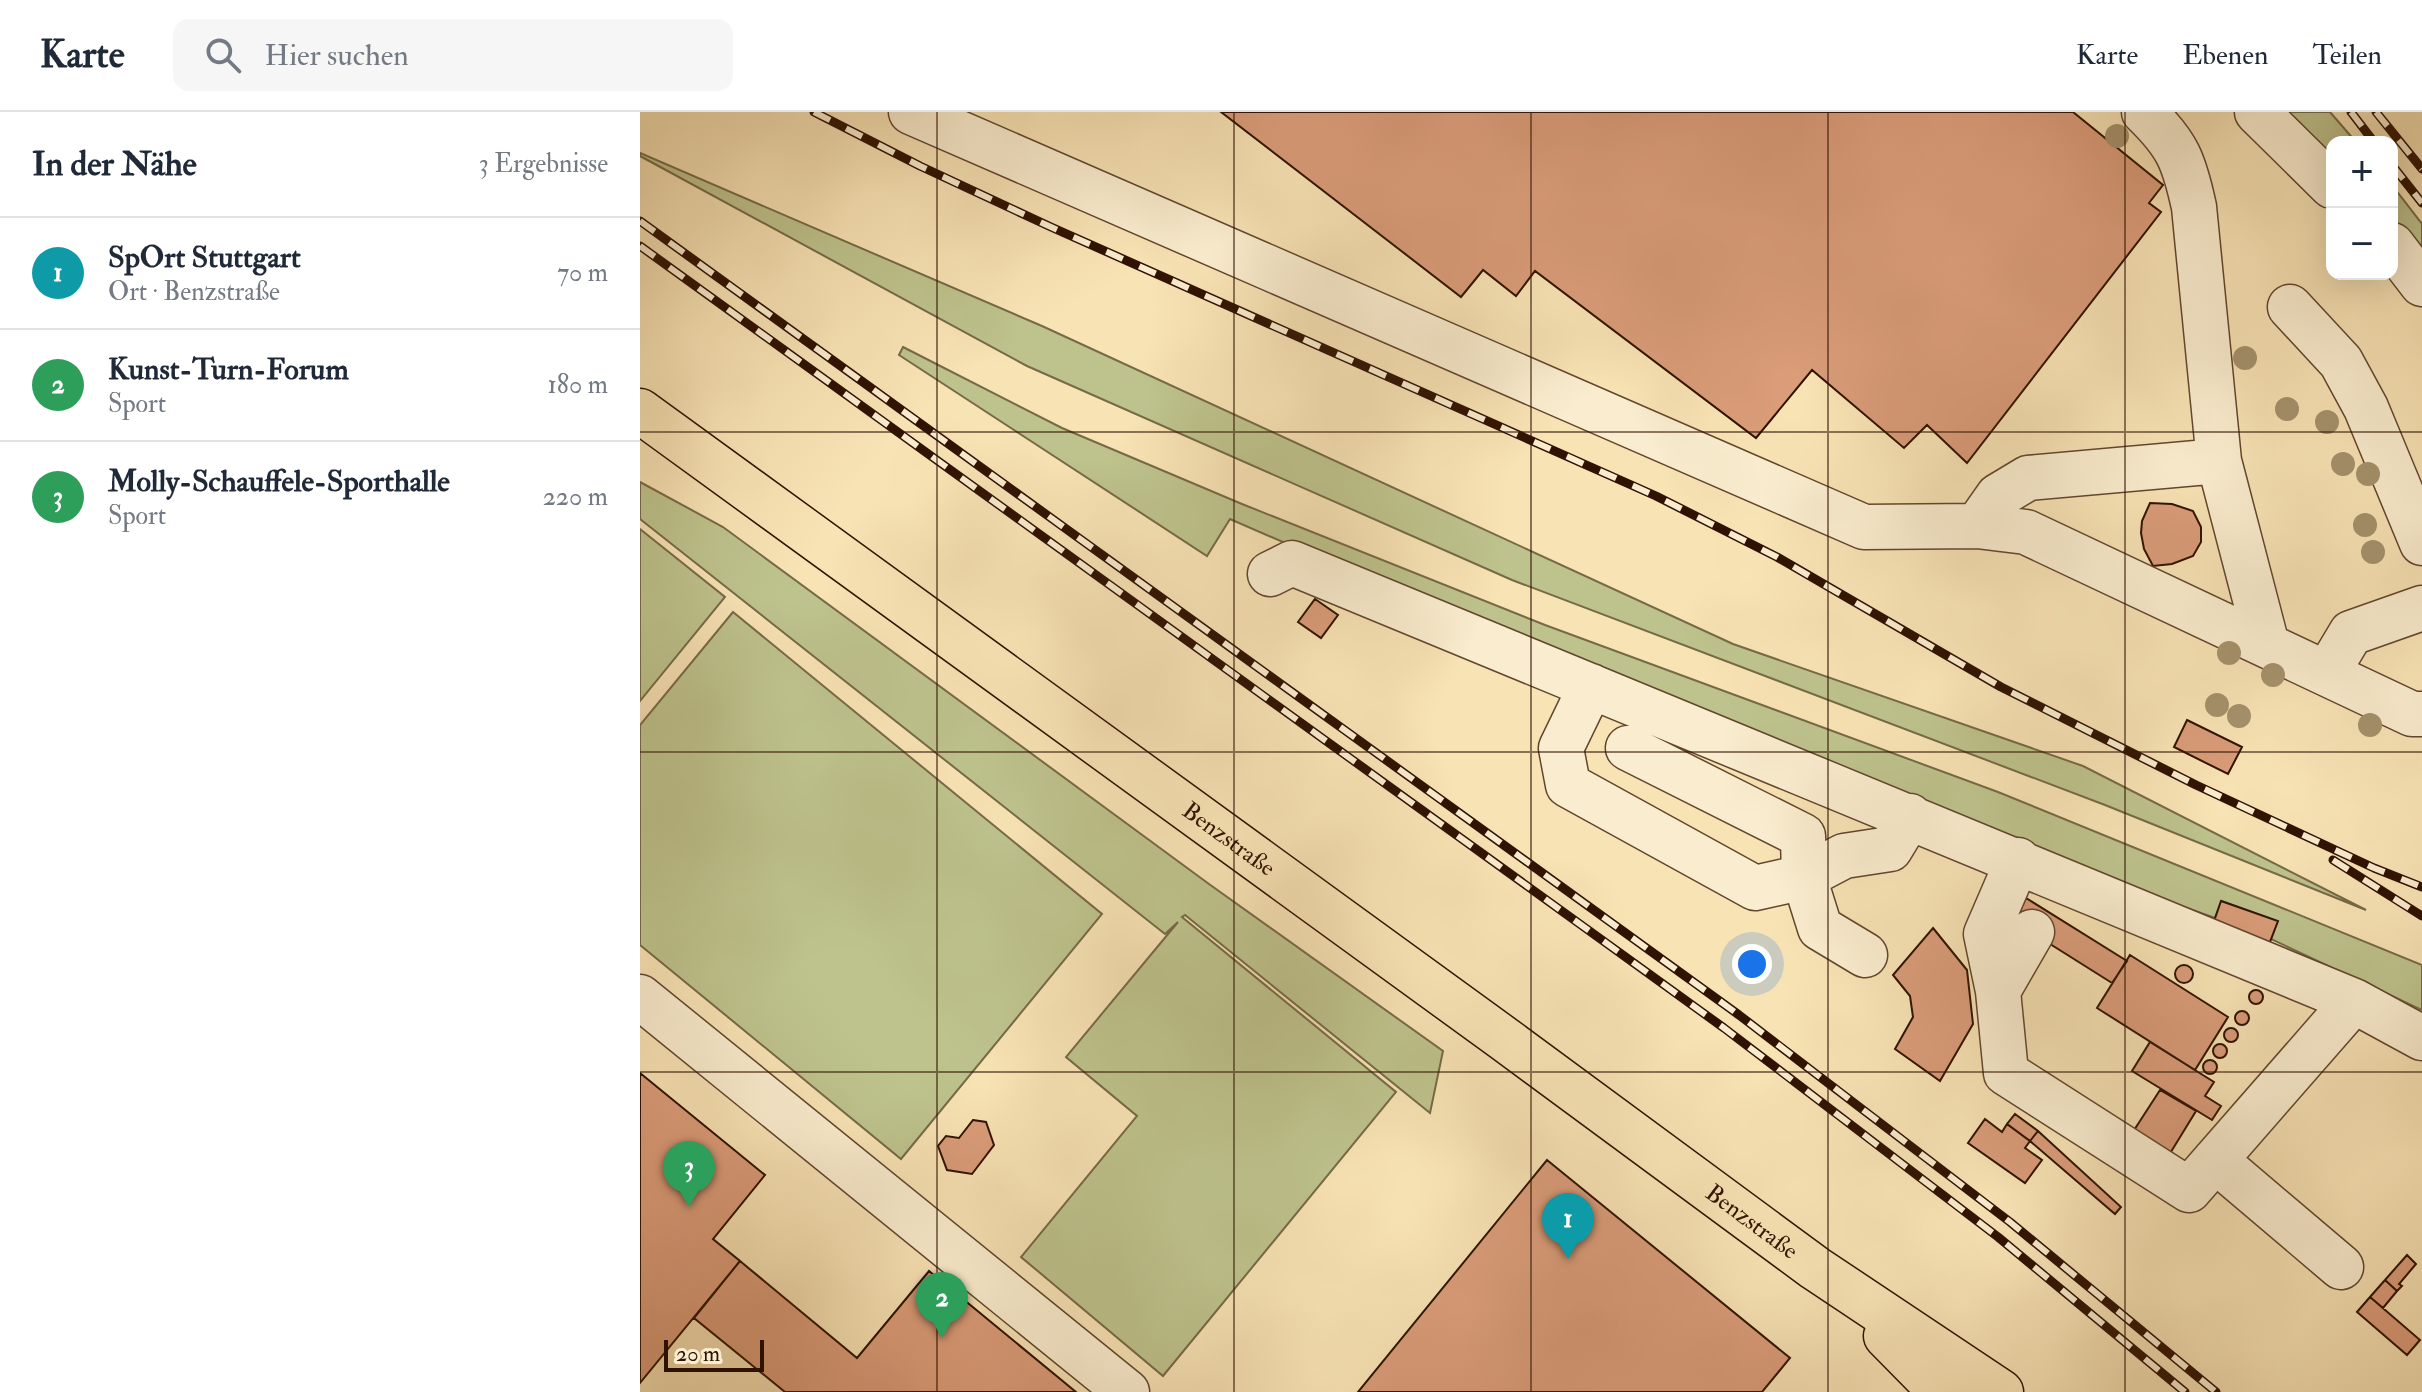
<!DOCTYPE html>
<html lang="de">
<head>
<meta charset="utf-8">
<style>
  body { margin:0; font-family:"IM FELL Double Pica",serif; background:#f6f6f7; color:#1f2937 }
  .controls { position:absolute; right:24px; top:24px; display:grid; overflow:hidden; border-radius:16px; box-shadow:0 8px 32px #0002 }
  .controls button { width:72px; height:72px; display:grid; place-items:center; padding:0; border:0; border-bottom:2px solid #e0e1e3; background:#fff; color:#1f2937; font:40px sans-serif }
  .scale { position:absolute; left:24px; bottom:20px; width:100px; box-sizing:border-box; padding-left:8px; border:4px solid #2f1201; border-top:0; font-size:22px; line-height:28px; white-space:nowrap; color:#2f1201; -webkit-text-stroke:6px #faedcf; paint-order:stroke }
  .you { position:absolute; left:1112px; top:852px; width:28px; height:28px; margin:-20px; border:6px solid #fff; border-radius:50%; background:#1a73e8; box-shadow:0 0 0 12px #1a73e833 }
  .badge { display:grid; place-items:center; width:52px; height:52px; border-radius:50%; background:#8f2418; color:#fff; font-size:26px; font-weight:700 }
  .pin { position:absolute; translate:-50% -66px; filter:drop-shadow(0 2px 4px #0008) }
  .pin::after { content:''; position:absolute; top:42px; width:28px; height:24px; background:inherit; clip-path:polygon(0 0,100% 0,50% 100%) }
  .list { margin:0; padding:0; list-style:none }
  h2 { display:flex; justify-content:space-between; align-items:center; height:104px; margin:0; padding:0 32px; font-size:34px }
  h2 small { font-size:26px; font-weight:400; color:#747a83 }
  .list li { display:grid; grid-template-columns:52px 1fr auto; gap:24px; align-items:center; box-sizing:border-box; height:112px; padding:0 32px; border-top:2px solid #e0e1e3 }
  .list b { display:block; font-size:30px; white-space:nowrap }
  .list p { margin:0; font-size:26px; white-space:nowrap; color:#747a83 }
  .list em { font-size:26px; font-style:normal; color:#747a83 }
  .icon { flex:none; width:44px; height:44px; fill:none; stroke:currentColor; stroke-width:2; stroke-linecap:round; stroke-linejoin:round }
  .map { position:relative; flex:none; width:1782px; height:1280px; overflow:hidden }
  header { display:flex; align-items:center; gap:48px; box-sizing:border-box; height:112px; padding:0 40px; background:#fff; border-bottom:2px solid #e0e1e3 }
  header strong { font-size:38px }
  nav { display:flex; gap:44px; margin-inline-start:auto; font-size:28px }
  .search { width:560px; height:72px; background:#f6f6f7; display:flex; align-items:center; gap:20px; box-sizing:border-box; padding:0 28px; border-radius:16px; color:#747a83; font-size:30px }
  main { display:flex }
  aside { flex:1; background:#fff }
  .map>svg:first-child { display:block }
  .green { fill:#bec38d; stroke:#766a47; stroke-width:2 }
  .building { fill:#da9c79; stroke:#2f1201; stroke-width:2 }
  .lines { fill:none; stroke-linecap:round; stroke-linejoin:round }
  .minor-casing { stroke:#61462e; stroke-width:47 }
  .major-casing { stroke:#2f1201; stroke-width:47 }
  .minor { stroke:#faedcf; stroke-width:44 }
  .major { stroke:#f8e3b5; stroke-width:44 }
  .rail-casing { stroke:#2f1201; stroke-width:9 }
  .rail { stroke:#faedcf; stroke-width:6; stroke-dasharray:18; stroke-linecap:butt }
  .tree { fill:#a5926d }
  .grid { fill:none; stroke:#2f1201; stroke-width:2; stroke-opacity:0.55 }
  .labels { text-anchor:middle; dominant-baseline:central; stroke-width:8; stroke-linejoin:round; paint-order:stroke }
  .street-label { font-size:24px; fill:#2f1201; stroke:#faedcf }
</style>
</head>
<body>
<header>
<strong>Karte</strong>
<div class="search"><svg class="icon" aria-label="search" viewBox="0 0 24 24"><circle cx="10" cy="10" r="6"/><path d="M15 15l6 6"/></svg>Hier suchen</div>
<nav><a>Karte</a><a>Ebenen</a><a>Teilen</a></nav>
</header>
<main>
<aside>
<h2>In der Nähe<small>3 Ergebnisse</small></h2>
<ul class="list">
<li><span class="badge" style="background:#0f9aa8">1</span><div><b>SpOrt Stuttgart</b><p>Ort · Benzstraße</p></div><em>70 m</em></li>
<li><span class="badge" style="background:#2e9e5b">2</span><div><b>Kunst-Turn-Forum</b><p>Sport</p></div><em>180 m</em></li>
<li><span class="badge" style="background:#2e9e5b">3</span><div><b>Molly-Schauffele-Sporthalle</b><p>Sport</p></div><em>220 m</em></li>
</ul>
</aside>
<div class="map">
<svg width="1782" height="1280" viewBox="0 0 1782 1280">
  <rect width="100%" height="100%" fill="#f8e3b5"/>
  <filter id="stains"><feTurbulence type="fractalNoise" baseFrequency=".0025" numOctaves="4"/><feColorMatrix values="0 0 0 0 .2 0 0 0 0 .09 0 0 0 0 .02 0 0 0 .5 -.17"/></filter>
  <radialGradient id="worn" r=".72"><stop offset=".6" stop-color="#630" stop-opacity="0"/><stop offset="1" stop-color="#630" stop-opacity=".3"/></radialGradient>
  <path class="green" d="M1648,0H1690L1716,30H1692V45Z
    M0,41L402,214L1093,532L1443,654L1726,798L1465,693L872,468L387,254L0,44Z
    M1752,73L1782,112V143L1752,110Z
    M263,235L422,316L602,392L905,513L1358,680L1782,853V898L1631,827L1637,809L1582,789L1575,806L1332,719L904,544L590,407L567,444L259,243Z
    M0,370L83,415L569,772L803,939L790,1001L545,803L542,805L756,980L523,1264L381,1145L497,1004L426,945L538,810L525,822L0,407Z
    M0,417L85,485L0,589Z
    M93,500L462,802L261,1047L0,833V613Z"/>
  <path class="building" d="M581,0H1433L1523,73L1509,91L1521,100L1327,351L1287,313L1264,336L1172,258L1116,326L895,159L876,184L843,158L821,185Z
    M1510,391L1532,392L1553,399L1561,415V430L1553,444L1532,452L1513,454L1504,437L1501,421L1502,409Z
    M675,487L698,503L681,526L658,510Z
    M1547,608L1602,635L1588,662L1534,635Z
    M1386,786L1487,849L1472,871L1372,808Z
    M1581,789L1638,809L1628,835L1572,815Z
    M1293,816L1327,858L1333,912L1300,969L1255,937L1273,905L1270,884L1253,863Z
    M1490,843L1588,905L1555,958L1457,896Z
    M1535 862a9 9 0 1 1 18 0a9 9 0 1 1-18 0Z
    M1609 885a7 7 0 1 1 14 0a7 7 0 1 1-14 0Z
    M1595 906a7 7 0 1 1 14 0a7 7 0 1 1-14 0Z
    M1584 923a7 7 0 1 1 14 0a7 7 0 1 1-14 0Z
    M1510,930L1574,970L1565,984L1581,994L1572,1008L1492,959Z
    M1573 939a7 7 0 1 1 14 0a7 7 0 1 1-14 0Z
    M1563 955a7 7 0 1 1 14 0a7 7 0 1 1-14 0Z
    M0,961L125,1063L73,1127L100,1149L0,1271Z
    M1520,978L1556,999L1526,1048L1489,1026Z
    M1375,1002L1398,1019L1390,1029L1367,1012Z
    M1345,1007L1362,1020L1367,1012L1390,1029L1385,1036L1402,1048L1385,1071L1328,1031Z
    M333,1008L346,1010L354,1033L332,1062L307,1058L298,1034L306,1024L319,1026Z
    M1398,1019L1481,1095L1475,1102L1390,1029Z
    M907,1048L1150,1246L1122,1280H718Z
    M1767,1143L1776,1152L1759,1172L1762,1174L1757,1179L1745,1168Z
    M100,1149L217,1246L289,1159L436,1280H145L54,1206Z
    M1745,1168L1757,1179L1743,1196L1730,1185Z
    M1730,1185L1780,1228L1767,1243L1717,1200Z"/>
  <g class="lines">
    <g class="minor-casing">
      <path id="minor" d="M271,0L1224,415L1337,414L1386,420L1772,602H1782
        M1504,0C1538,33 1544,49 1554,95L1579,349L1627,533
        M1617,0L1692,74
        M1752,133L1782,172
        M1650,195L1701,250L1726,296L1782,431
        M1337,414L1358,384L1388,366L1579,349
        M630,462L652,451L1714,889L1782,926
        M1687,561L1711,521L1782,496
        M951,574L921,636L928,673L1115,776L1164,765L1204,744L1250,737L1270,704
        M988,636L1163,724L1164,765L1180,816L1225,843
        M1378,748L1346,822L1358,879L1366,961L1549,1078L1714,889
        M1358,879L1392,820
        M0,885L487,1280
        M1575,1048L1701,1155"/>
    </g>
    <g class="major-casing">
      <g id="major">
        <path id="s1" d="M0,299L863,926L1175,1156L1361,1280"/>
        <path d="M1246,1224L1301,1280"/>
      </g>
    </g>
    <use href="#minor" class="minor"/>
    <use href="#major" class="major"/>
    <g class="rail-casing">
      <path id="rail" d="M174,0L280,54L411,115L1016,384L1137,445L1361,575L1556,673L1734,756L1782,775
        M1711,0L1734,30
        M1736,0L1782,57
        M1752,53L1782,91
        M0,109L1099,903L1370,1110L1576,1280
        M0,134L1084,916L1358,1125L1545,1280
        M1693,748L1782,804"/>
    </g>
    <use href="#rail" class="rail"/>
  </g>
  <g class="tree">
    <circle cx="1477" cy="24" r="12"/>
    <circle cx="1605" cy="246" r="12"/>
    <circle cx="1647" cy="297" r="12"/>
    <circle cx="1687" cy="310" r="12"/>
    <circle cx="1703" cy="352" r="12"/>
    <circle cx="1728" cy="362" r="12"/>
    <circle cx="1725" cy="413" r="12"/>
    <circle cx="1733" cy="440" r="12"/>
    <circle cx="1589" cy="541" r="12"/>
    <circle cx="1633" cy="563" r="12"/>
    <circle cx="1577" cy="593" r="12"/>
    <circle cx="1599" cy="604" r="12"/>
    <circle cx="1730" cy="613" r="12"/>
  </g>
  <path class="grid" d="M297,0V1280M594,0V1280M891,0V1280M1188,0V1280M1485,0V1280M0,320H1782M0,640H1782M0,960H1782"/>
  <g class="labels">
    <g class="street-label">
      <text stroke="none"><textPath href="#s1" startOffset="728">Benzstraße</textPath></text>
      <text stroke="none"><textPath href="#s1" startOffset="1376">Benzstraße</textPath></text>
    </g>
  </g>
  <rect width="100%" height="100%" filter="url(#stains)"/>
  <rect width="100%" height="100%" fill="url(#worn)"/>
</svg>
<div class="controls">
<button>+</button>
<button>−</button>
</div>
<div class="scale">20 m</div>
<div class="you"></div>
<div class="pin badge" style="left:928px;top:1147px;background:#0f9aa8">1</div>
<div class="pin badge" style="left:302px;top:1226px;background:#2e9e5b">2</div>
<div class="pin badge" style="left:49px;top:1095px;background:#2e9e5b">3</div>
</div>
</main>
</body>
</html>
